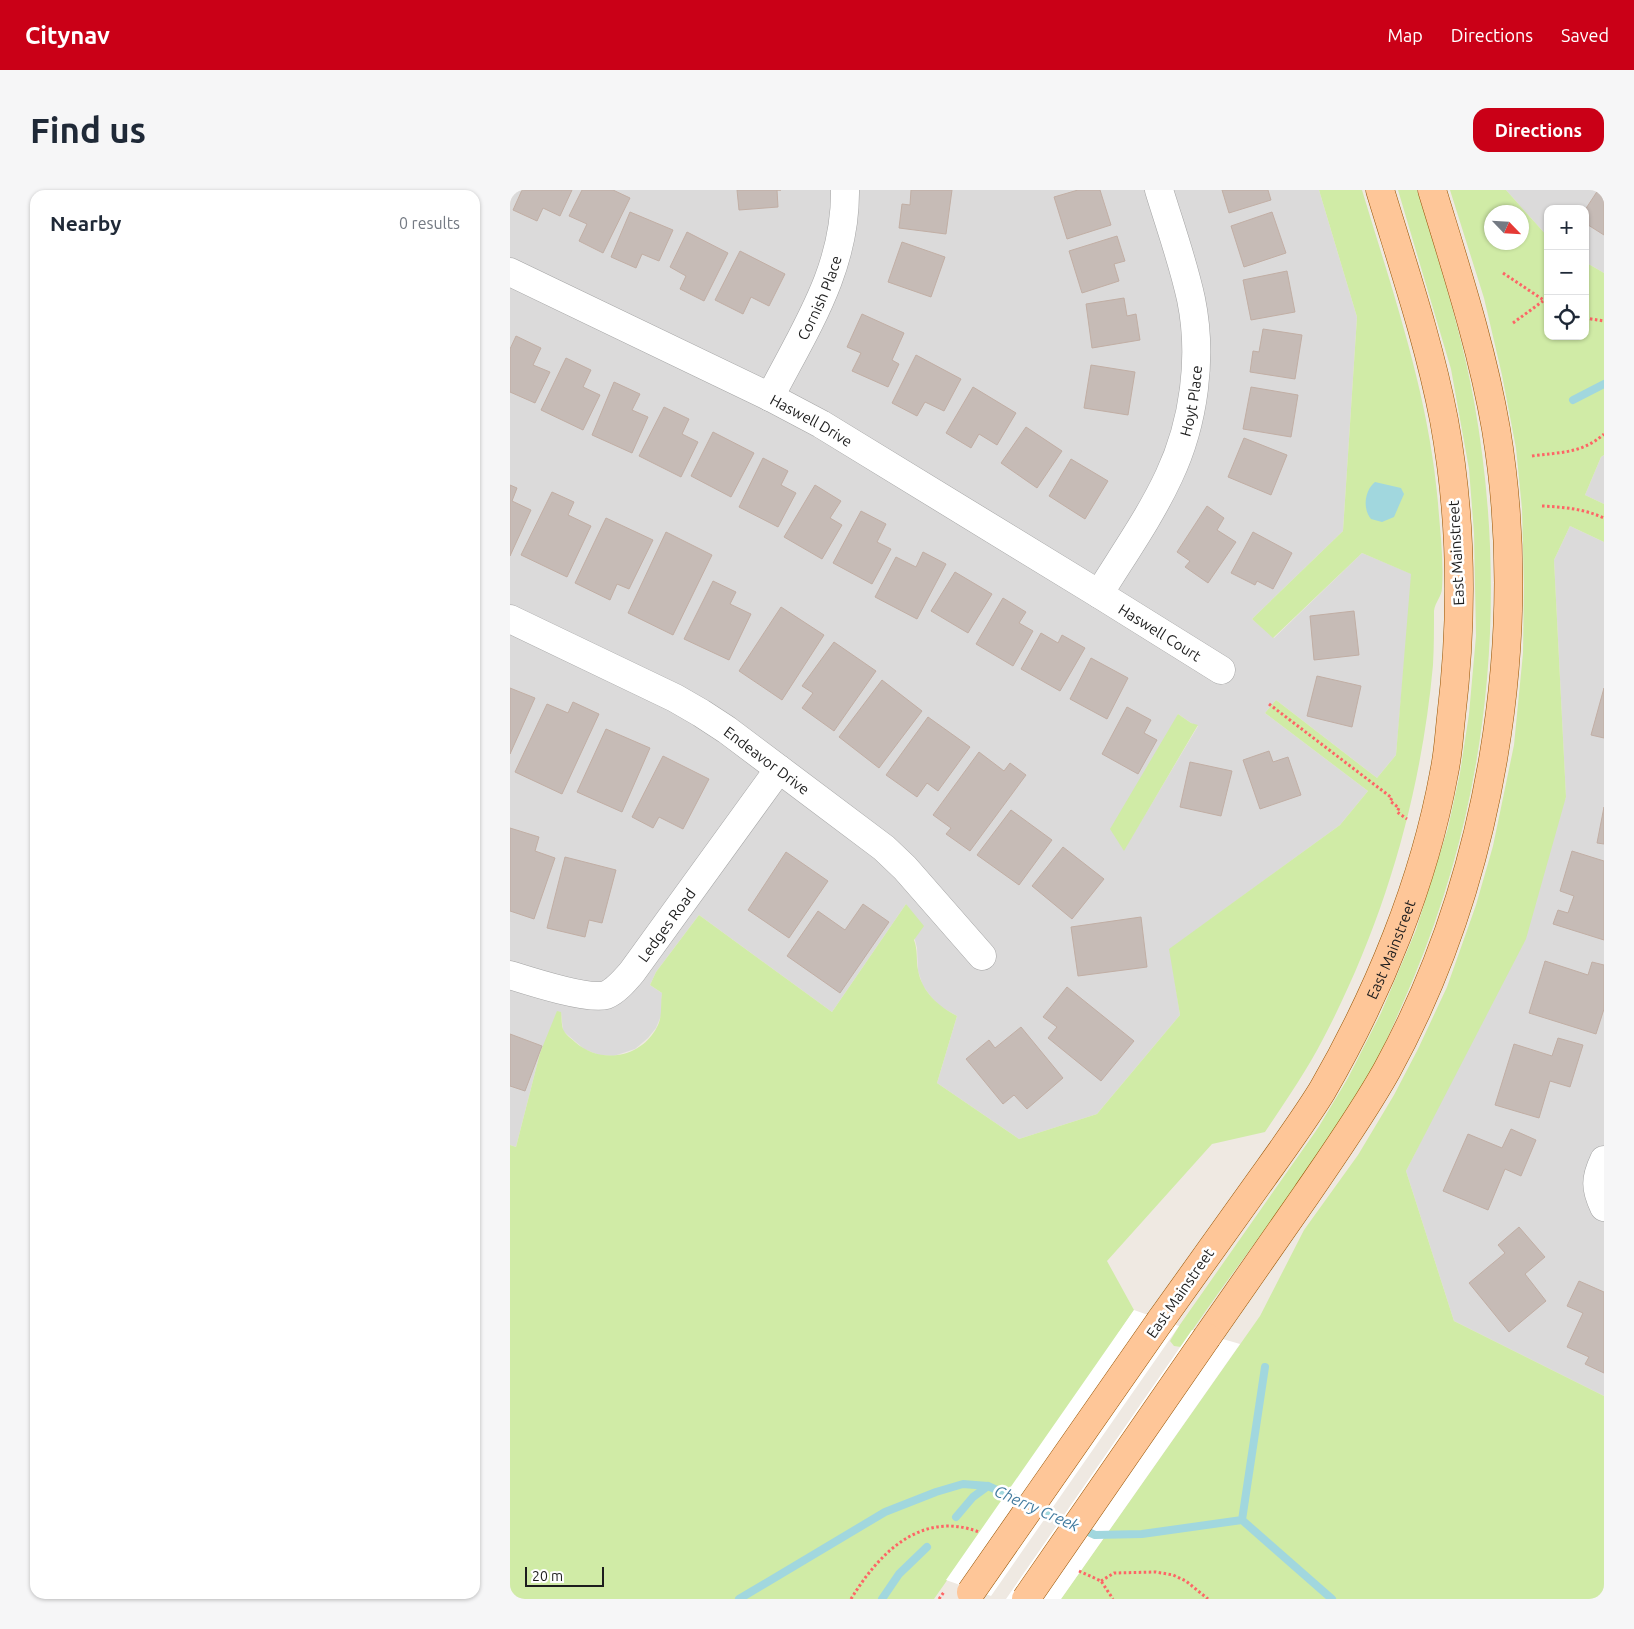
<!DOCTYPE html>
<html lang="en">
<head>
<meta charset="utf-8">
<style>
  body { margin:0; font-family:Ubuntu,sans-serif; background:#f6f6f7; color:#1f2937 }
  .controls { position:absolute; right:15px; top:15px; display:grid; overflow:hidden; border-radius:10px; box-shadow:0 1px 4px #0004 }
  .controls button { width:45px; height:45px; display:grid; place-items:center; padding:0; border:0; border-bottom:1px solid #e0e1e3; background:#fff; color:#1f2937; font:25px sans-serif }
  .compass { position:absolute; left:974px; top:15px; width:45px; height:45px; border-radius:50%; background:#fff; box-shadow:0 1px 4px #0004; rotate:115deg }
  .scale { position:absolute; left:15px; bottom:12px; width:79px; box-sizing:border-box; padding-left:5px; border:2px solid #1d1d1d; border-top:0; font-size:14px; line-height:18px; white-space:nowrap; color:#1d1d1d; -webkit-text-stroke:4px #fff; paint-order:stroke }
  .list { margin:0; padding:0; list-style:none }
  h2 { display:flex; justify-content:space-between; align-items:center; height:65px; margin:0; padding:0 20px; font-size:21px }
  h2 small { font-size:16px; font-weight:400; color:#747a83 }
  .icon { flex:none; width:28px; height:28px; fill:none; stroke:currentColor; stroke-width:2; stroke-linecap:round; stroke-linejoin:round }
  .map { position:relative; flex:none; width:1094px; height:1409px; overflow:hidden; border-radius:15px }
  header { display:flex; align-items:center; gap:30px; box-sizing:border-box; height:70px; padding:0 25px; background:#ca0017; color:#fff }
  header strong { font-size:24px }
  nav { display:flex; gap:28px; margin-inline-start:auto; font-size:18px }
  .intro { display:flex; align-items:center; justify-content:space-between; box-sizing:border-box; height:120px; padding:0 30px }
  h1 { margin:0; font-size:35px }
  .button { padding:12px 22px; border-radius:15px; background:#ca0017; color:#fff; font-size:18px; font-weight:700 }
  main { display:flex; gap:30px; padding:0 30px }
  aside { flex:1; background:#fff; border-radius:15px; box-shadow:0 1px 4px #0004 }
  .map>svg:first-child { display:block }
  .residential { fill:#dbdada; fill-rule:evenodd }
  .grass { fill:#d0eba6; fill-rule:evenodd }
  .water { fill:#a1d7de }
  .pier { fill:#fff }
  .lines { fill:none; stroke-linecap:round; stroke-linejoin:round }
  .stream { stroke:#a1d7de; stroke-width:8 }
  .building { fill:#c6bbb6; stroke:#c1aea4 }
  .street-casing { stroke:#a4a4a4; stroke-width:29 }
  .primary-casing { stroke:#965300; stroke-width:29 }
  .path { stroke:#fd6566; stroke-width:3; stroke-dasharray:2.5 2.5; stroke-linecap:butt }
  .street { stroke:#fff; stroke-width:28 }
  .primary { stroke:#fec698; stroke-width:28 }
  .primary-bridge-casing { stroke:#965300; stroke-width:29; stroke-linecap:butt }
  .path-bridge { stroke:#fd6566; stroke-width:3; stroke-dasharray:2.5 2.5; stroke-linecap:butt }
  .primary-bridge { stroke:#fec698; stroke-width:28 }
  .labels { text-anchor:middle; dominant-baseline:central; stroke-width:5; stroke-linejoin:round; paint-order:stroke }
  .street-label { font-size:15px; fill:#1d1d1d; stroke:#fff }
  .water-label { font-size:16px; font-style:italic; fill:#427b9f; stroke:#fff }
</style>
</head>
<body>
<header>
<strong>Citynav</strong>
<nav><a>Map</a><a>Directions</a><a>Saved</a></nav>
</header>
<div class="intro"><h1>Find us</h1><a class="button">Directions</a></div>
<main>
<aside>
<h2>Nearby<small>0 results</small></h2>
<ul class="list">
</ul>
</aside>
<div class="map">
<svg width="1094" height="1409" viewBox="0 0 1094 1409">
  <rect width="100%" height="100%" fill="#efe9e2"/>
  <path class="residential" d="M0,0H809L847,127L833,341L742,429L764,448L852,363L902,384L886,565L867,588L766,510L755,523L858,601L830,635L660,759L670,825L587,924L509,949L427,893L447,826L431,817L422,808L413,796L408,781L407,758L396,714L322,822L189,725L146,782L140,795L152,803L151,826L146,838L138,848L125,859L104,866L89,865L74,859L53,841L51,822L30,863L6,957L0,955ZM668,524L681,533L688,536L614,660Z
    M996,0H1094V83L1075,72V19H1038V47Z
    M1094,265V314L1075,305L1091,267Z
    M1060,336L1094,352V1206L944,1131L896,981L931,911L1056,607L1044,370Z"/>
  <path class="grass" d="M809,0H852C883,103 919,205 928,313C930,341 934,370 932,398C932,406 925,412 924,421C924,439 924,457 923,475C911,606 874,733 813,849C796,882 775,912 755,942L702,954L597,1071L624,1120L575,1193L424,1409H0V955L6,957L30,863L47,821L51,822C52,827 51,837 54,841C56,845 62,849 65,852C91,875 131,868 147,837C153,826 150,815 152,803L140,795L146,782L189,725L322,822L396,714L414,736L404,750C408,760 406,770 408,780C412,802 428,816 447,826L427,893L509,949L587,924L670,825L659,759L830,635L858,601L755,523L766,510L867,588L886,565L901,384L852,363L763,448L742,429L833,341L847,127Z
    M888,0H907C928,69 951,140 964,211C999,406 980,604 904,787C886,829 868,873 844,911C791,996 727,1073 671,1157L664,1156L660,1151L669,1136L808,938L838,888L871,823L906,740L938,638L950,583L959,524L966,446L964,343L959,279L941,179Z
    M940,0H996L1038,47V146H1075V72L1094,83V265L1091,267L1075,305L1094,314V352L1060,336L1044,370L1056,607L1016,749L896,981L944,1131L1094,1206V1409H551L750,1126L794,1040L848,965L884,905L908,859L937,797L966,715L983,656L1004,555L1013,463L1014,396L1012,319L1006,258L992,185L974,108ZM982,22H1012V52H982Z
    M668,524L681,533L688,535L614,661L600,639Z"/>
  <path class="water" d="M865,292L891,298L894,304L884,327L872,332L861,329C852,318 855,300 865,292Z"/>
  <path class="pier" d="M624,1120L669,1136L481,1406L436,1390Z
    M682,1140L730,1154L551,1409H496Z"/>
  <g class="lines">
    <path class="stream" d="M1063,210L1094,194
      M446,1327L463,1307L478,1296
      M732,1330L755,1177
      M229,1409L375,1322L426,1302L453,1294L478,1296L585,1345L632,1344L732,1330L822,1409
      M372,1409L389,1384L417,1357"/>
  </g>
  <path class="building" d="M12,0H62L50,26L33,18L27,31L3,20Z
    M72,0H103L120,8L93,63L69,51L77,34L59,26Z
    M227,0H271H267L268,17L229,20Z
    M401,0H442L436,44L389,38L392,14L400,15Z
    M568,0H590L601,35L557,49L544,7Z
    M712,0H758L761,10L719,23Z
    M1088,0H1094V45L1075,33V20Z
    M120,22L163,40L149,71L132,64L126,78L101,67Z
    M762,22L776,63L734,77L721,36Z
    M177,42L218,63L194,111L170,99L176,86L160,77Z
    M607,46L615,71L604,74L609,91L572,103L559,61Z
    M392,52L435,67L421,107L378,92Z
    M230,61L275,84L259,116L241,107L233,124L205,110Z
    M777,81L785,122L741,130L733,90Z
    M614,108L617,126L626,124L630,150L582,158L576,114Z
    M352,124L394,143L382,170L389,174L378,197L342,181L351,163L337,157Z
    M753,139L792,145L785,189L740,182L743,161L749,162Z
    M6,146L31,158L23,175L40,182L25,213L0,202V159Z
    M406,165L451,189L434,221L415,212L407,226L382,213Z
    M56,168L81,180L73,197L90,205L73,240L31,220Z
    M581,175L625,182L618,225L574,218Z
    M104,192L130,204L122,220L138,227L122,263L82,245Z
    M463,197L506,223L487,255L469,244L461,258L436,243Z
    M741,197L788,205L781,247L733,239Z
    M154,217L179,229L172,244L188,252L171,287L129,266Z
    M516,237L552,261L527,298L491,273Z
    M203,242L244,263L221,307L181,286Z
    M734,248L777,265L761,305L718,287Z
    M253,268L278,281L271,295L286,303L268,337L229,317Z
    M561,269L598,291L575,329L539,306Z
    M0,295L7,298L2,311L21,320L0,366Z
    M305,295L331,311L320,328L332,335L312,369L274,347Z
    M42,302L64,312L58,325L81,336L57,387L11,365Z
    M697,316L714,328L707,340L726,352L698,393L675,377L680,371L667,362Z
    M351,321L376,334L367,352L381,359L362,394L323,373Z
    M96,328L143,350L119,399L107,394L100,410L65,393Z
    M156,342L202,365L163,445L118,423Z
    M743,342L782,363L763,399L747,391L745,395L721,383Z
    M413,362L436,374L407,429L365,407L386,367L406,377Z
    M445,382L482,404L458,443L421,421Z
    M203,391L226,402L220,414L241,424L219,470L174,449Z
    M493,408L516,422L509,433L523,441L503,476L466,454Z
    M271,417L314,445L272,510L229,481Z
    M844,421L849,465L804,470L800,426Z
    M531,443L548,453L552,445L575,458L550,501L511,479Z
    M324,452L366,481L324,541L292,518L303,503L292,496Z
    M581,468L618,488L597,529L560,509Z
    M807,486L851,496L842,537L797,526Z
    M372,490L412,521L369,578L329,547Z
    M0,498L25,508L0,564Z
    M1094,498V548L1081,545Z
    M63,512L89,524L52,604L5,582L37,514L58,523Z
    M617,517L641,530L634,543L647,550L628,584L592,564Z
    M418,527L460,557L428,601L417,593L407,607L376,585Z
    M96,539L140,558L112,622L67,602Z
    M759,561L763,572L778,567L791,605L750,619L733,570Z
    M469,562L494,581L500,573L516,585L460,661L436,644L441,638L423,625Z
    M153,566L199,589L173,639L149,627L143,638L122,627Z
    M680,572L722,581L711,626L670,617Z
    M1094,617V654L1087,653Z
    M501,620L542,650L509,695L467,665Z
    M0,638L29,647L25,661L45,668L24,729L0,721Z
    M553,657L594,689L562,729L522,696Z
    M1062,661L1094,671V750L1043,734L1048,720L1058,723L1064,706L1050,701Z
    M276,662L318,691L279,748L238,720Z
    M55,667L106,680L92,733L79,730L75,747L37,738Z
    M353,714L379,732L330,803L277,766L308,721L335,740Z
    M631,727L637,777L568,786L561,737Z
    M1035,771L1078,785L1082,772L1094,775V819L1086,844L1019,823Z
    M557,797L624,851L591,891L538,848L547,837L533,827Z
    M511,837L553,888L517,919L504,905L493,914L456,869L479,850L485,858Z
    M0,844L32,856L15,901L0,896Z
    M1048,848L1073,855L1060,897L1040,891L1029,928L985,915L1004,854L1042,866Z
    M1001,939L1026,950L1011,986L995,979L978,1020L933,1001L958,944L992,958Z
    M1009,1037L1035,1067L1015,1084L1036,1111L999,1142L959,1093L995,1063L988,1055Z
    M1069,1091L1094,1102V1183L1075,1174L1079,1167L1057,1157L1073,1123L1057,1116Z"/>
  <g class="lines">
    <g class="street-casing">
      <g id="street">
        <path id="s1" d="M0,82L260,207L311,234L589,404L711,480"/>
        <path id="s2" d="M260,207C295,139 336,79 335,0"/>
        <path id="s3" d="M589,404C613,365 640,327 659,286C684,233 693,167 681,109C673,72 660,36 649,0"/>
        <path id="s4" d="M0,429L165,508L191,523L217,540L374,658L395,678L472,766"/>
        <path id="s5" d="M0,785C19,791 78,810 96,805C106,801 115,790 122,782L269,579"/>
        <path d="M1094,970C1085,989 1085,998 1094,1017"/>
      </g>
    </g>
    <g class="primary-casing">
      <g id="primary">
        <path id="s6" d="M650,1131C684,1083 719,1035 753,987C773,959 794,930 812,901C868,804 914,693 934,583C938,565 939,546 941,528C953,429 952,328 934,230C919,152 893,76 870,0"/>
        <path d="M697,1147C730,1100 763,1052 796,1005C824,964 853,923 877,880C980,692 1021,450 986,239C972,158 946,79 922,0"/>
      </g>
    </g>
    <path class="path" d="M993,83L1038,113
      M1075,128L1094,131
      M1003,133L1033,111
      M1022,266C1049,262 1072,264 1094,244
      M1032,316C1054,317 1074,319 1094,328
      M759,514L882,608L880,611L889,618L887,622L897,629
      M569,1381L591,1391L603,1409
      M591,1391L604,1383L646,1382L663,1385L676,1391L698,1409
      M341,1409C369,1363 411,1320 469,1342"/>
    <use href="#street" class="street"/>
    <use href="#primary" class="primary"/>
    <g class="primary-bridge-casing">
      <path id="primary-bridge" d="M461,1402L650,1131
        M516,1409L697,1147"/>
    </g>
    <path class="path-bridge" d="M429,1409L434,1402"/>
    <use href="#primary-bridge" class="primary-bridge"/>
  </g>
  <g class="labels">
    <g class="street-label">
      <text stroke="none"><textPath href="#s2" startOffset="111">Cornish Place</textPath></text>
      <text stroke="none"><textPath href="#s3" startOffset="216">Hoyt Place</textPath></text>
      <text stroke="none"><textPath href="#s1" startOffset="336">Haswell Drive</textPath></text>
      <text transform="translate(946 363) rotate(-93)">East Mainstreet</text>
      <text stroke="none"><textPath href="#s1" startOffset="744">Haswell Court</textPath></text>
      <text stroke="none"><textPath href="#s4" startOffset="294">Endeavor Drive</textPath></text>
      <text stroke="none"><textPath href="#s5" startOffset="192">Ledges Road</textPath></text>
      <text stroke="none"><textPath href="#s6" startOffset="439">East Mainstreet</textPath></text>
      <text transform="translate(670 1103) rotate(-55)">East Mainstreet</text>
    </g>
    <g class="water-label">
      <text transform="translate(527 1318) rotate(24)">Cherry Creek</text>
    </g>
  </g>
</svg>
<div class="controls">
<button>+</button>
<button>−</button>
<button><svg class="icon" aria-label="locate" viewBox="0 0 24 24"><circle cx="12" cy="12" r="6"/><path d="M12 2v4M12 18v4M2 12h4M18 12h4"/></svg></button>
</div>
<svg class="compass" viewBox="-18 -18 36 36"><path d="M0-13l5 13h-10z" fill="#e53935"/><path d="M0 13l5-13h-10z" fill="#747a83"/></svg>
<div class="scale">20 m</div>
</div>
</main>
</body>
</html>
